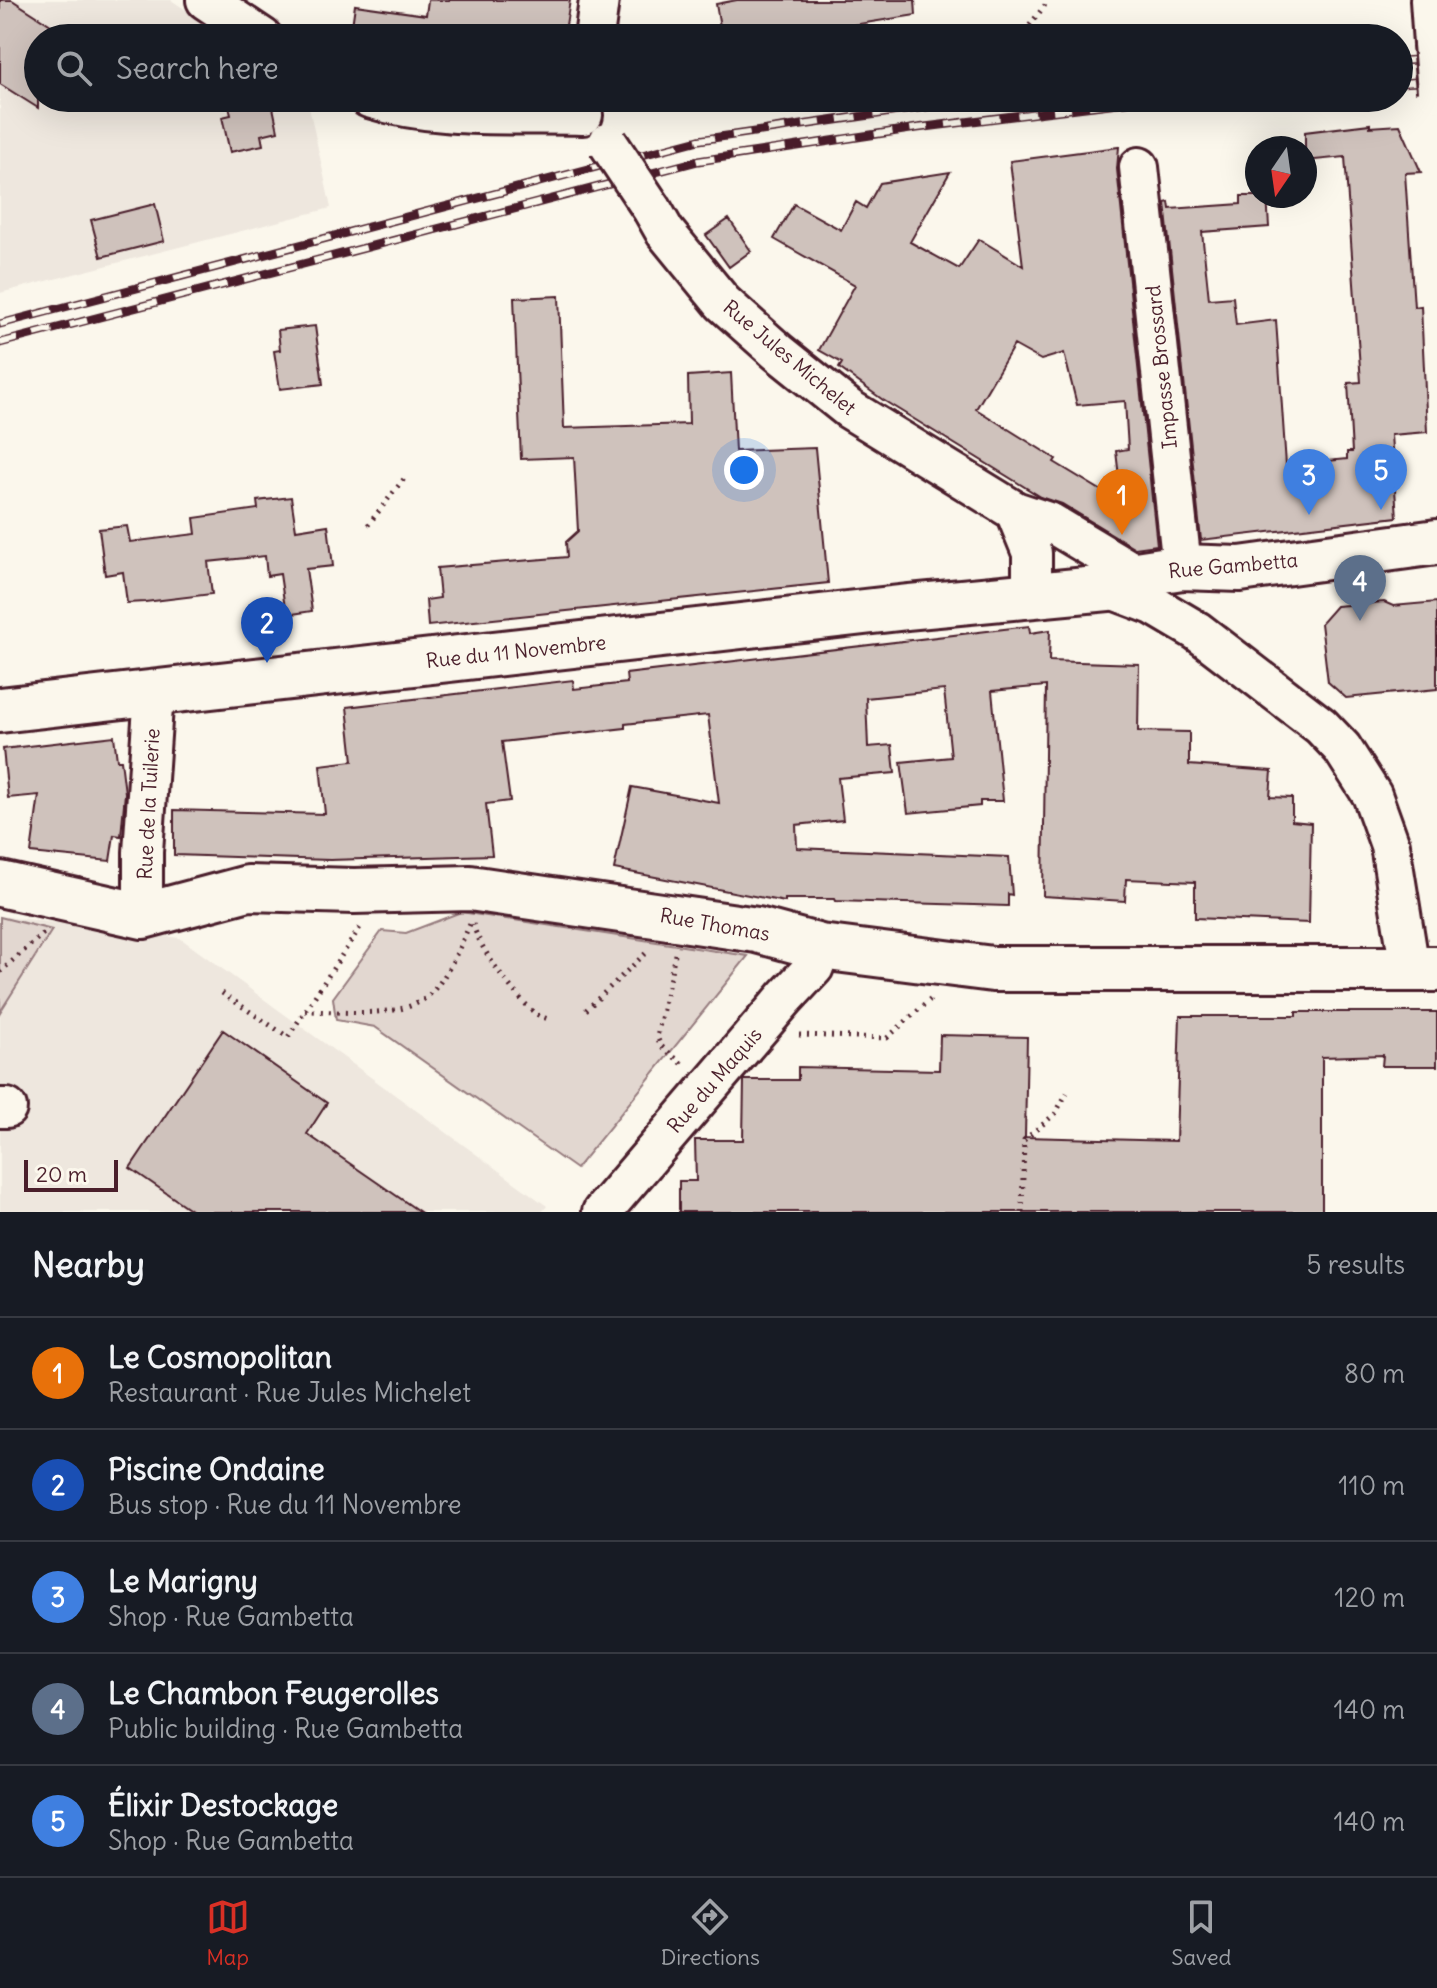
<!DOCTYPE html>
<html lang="en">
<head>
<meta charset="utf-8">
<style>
  body { margin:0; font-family:Delius,sans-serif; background:#20242c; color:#f1f3f6 }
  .compass { position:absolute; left:1245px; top:136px; width:72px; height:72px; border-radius:50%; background:#171b24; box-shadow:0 8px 32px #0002; rotate:193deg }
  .scale { position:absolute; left:24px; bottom:20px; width:94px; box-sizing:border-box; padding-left:8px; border:4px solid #4a1f2b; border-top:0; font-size:22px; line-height:28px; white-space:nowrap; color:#4a1f2b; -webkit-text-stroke:6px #fbf7ec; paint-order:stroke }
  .you { position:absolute; left:744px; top:470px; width:28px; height:28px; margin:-20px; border:6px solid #fff; border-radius:50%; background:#1a73e8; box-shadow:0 0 0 12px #1a73e833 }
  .badge { display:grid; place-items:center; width:52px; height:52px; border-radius:50%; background:#d93025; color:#fff; font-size:26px; font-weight:700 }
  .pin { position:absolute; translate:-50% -66px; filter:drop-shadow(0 2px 4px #0008) }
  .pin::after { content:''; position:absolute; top:42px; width:28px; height:24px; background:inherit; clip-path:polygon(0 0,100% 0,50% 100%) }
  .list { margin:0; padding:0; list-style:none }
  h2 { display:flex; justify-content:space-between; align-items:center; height:104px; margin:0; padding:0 32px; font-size:34px }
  h2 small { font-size:26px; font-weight:400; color:#9ea1a6 }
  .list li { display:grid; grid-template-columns:52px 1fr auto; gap:24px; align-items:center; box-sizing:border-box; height:112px; padding:0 32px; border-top:2px solid #363941 }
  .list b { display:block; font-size:30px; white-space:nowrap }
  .list p { margin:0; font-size:26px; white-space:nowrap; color:#9ea1a6 }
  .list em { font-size:26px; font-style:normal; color:#9ea1a6 }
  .icon { flex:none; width:44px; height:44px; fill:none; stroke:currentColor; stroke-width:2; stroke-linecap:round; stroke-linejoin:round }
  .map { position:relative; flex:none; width:1437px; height:1212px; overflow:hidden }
  .search { position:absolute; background:#171b24; box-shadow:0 8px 32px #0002; left:24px; right:24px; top:24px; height:88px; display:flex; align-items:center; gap:20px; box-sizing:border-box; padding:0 28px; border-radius:44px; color:#9ea1a6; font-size:30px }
  .sheet { height:664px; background:#171b24 }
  nav { display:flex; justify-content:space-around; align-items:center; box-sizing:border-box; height:112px; border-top:2px solid #363941; background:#171b24; font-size:22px; color:#9ea1a6 }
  nav a { display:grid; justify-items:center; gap:4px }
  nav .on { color:#d93025 }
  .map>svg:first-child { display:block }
  .built { fill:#eee7de }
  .green { fill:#e2d7d0; stroke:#967b7e; stroke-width:2 }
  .building { fill:#cfc2bc; stroke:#4a1f2b; stroke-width:2; fill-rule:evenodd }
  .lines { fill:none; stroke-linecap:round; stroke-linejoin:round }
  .minor-casing { stroke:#4a1f2b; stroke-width:44 }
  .major-casing { stroke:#4a1f2b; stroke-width:50 }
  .path { stroke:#4a1f2b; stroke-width:5; stroke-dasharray:2 6; stroke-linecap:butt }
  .minor { stroke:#fbf7ec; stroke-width:38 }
  .major { stroke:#fbf7ec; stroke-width:44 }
  .rail-casing { stroke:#4a1f2b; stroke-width:9 }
  .rail { stroke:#fbf7ec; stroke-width:6; stroke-dasharray:18; stroke-linecap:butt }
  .minor-bridge-casing { stroke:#4a1f2b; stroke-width:44; stroke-linecap:butt }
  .minor-bridge { stroke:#fbf7ec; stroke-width:38 }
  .labels { text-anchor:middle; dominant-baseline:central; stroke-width:8; stroke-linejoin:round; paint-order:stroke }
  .street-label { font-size:20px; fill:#4a1f2b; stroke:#fbf7ec }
</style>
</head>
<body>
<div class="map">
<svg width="1437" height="1212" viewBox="0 0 1437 1212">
  <rect width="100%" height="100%" fill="#fbf7ec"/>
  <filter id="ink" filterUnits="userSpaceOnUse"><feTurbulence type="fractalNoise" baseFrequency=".0125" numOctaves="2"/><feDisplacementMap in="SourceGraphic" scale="16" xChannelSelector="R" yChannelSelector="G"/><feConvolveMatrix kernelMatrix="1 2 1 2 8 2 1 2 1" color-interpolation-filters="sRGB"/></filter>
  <g filter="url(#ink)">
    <path class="built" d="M0,0H171L228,38H38V98H307L331,208L0,293Z
      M0,916L180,938L547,1206L542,1212H0Z"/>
    <path class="green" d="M461,912L748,956L576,1169L375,1027L336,1020L333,998L382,931L406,933Z
      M0,917L52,930L0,1012Z"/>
    <path class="building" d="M0,0H12L71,38H38V108L0,84Z
      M428,0H570L564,38H365V34L351,33L355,5L426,15Z
      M737,0H915L916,15L771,38H722L716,4Z
      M227,98H271L278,131L261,135L263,145L230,152L222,117L231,115Z
      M1370,124V127L1400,125L1421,172L1405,173L1414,307L1421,306L1427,432L1391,435L1397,517L1201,540L1165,203L1169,202L1170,209L1241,204V196H1267L1269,227L1202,232L1209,299L1233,297L1236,325L1276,320L1286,465L1347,459V452H1352L1348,383L1361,382L1345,157L1305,161V132Z
      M1119,147L1117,169L1157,545L1135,548L1062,504L1041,497L883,400L839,368L842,363L819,350L855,285L774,239L794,204L841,230L856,202L866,208L880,183L950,172L910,242L959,269L979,239L1023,266L1010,161ZM1014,345L1041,360L1064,353L1077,405L1125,401L1128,449L1116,451L1122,503L1054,462L1056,459L976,409Z
      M155,204L164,241L101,257L91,220Z
      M729,219L751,251L729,267L706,235Z
      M559,296L564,428L689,424L688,376L731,373L735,451L815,448L828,583L428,626L426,600L440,598L437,568L567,557L566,542L578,531L574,457L521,459L514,298Z
      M315,326L323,384L280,389L274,351L280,350L278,330Z
      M291,497L296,530L328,525L333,566L306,569L312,611L286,615L280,574L267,576L265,556L208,562L212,594L145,602L127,603L123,572L105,575L99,529L127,526L130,542L196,534L194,518L258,509L257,501Z
      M1384,602L1393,606L1437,602V689L1346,698L1328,682L1321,623L1336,606Z
      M1029,626L1030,633L1050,630L1049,661L1139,664L1138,731L1189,732V765L1272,771L1270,797L1292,798V821L1311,823L1309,923L1195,918V882L1126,879L1125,901L1043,896L1046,686L992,691L1003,801H980V806L908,813L901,762L951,757L944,690L866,698L868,747L892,745L895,773L838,778L843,820L796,825L797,848L1009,857L1012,895L1008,894V906L835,901L834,899H785V902L614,869L632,787L719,803L708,715L625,724V728L502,742L510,801L486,804L492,855L330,860L174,855V810L325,814L320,765L353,761L347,707L573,680L574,689L627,683L626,674Z
      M114,736L117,760H121L125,793L121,836L114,835L110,861L31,853L39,795L8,798L3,749Z
      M1296,1012H1437V1066H1382L1383,1055L1322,1057V1212H679V1181H696L695,1140H743L744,1080H798V1067L939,1070L940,1035L1027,1037L1025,1137L1176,1141L1180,1016H1296Z
      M223,1030L327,1103L307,1134L420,1212H194L130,1168Z"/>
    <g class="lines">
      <g class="minor-casing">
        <path id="minor" d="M206,0L263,38
          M1430,0L1433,44
          M594,38L599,0
          M369,98C440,120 510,113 583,115
          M1139,167L1182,567
          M652,209L665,232L723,303L778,352L849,409L1015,511L1051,523L1136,574
          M1015,511L1032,553V594
          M1108,588L1153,605L1197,631L1321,726L1342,748L1372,795L1390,845L1410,969
          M143,916V852L154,692
          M0,1108H7
          M602,1212L785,998L814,967L820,947"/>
      </g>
      <g class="major-casing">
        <path id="major" d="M0,710L908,607L1108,588L1136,574L1182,567L1240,569L1437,542
          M0,884L143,916L248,888L354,891L470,888L757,930L820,947L993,969H1437"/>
      </g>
      <path class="path" d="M1020,38L1045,5
        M618,98L619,102L639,98
        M368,525L407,475
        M473,924C478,947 515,996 534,1012C538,1016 545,1018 551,1020
        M675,954L657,1037L661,1046L685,1066
        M0,972L45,932
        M222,993L288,1037L361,926
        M586,1010L649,950
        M305,1011C339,1011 403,1020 429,995C448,977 459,948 470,924
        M799,1035L887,1038L931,999
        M1022,1212L1024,1140L1055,1114L1067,1093"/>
      <use href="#minor" class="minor"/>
      <use href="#major" class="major"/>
      <g class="rail-casing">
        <path id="rail" d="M1399,61L1437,59
          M1399,83L1437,81
          M0,324L699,140L987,98
          M0,343L698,161L917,128L1158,98"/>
      </g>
      <use href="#rail" class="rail"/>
      <g class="minor-bridge-casing">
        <path id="minor-bridge" d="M1433,44L1437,91
          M608,143L652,209"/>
      </g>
      <use href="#minor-bridge" class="minor-bridge"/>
    </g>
  </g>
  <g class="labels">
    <g class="street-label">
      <text transform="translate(790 357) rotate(40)">Rue Jules Michelet</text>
      <text transform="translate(1161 367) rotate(-96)">Impasse Brossard</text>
      <text transform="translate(1233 565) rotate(-5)">Rue Gambetta</text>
      <text transform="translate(516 651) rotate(-6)">Rue du 11 Novembre</text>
      <text transform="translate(148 804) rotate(-87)">Rue de la Tuilerie</text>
      <text transform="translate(715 924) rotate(10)">Rue Thomas</text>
      <text transform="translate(714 1080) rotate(-49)">Rue du Maquis</text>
    </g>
  </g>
</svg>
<svg class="compass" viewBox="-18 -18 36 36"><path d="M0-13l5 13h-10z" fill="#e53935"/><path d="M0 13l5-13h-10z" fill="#9ea1a6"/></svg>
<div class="scale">20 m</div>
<div class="you"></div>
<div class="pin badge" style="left:1122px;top:535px;background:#e8710a">1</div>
<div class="pin badge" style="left:267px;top:663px;background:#1a4fb4">2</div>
<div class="pin badge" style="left:1309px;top:515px;background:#3f7fe0">3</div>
<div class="pin badge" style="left:1360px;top:621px;background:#5c6f8a">4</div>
<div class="pin badge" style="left:1381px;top:510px;background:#3f7fe0">5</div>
<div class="search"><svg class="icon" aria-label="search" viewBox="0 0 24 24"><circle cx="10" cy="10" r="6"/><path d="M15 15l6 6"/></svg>Search here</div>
</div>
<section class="sheet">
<h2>Nearby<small>5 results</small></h2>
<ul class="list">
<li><span class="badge" style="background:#e8710a">1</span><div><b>Le Cosmopolitan</b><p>Restaurant · Rue Jules Michelet</p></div><em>80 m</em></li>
<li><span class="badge" style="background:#1a4fb4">2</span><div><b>Piscine Ondaine</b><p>Bus stop · Rue du 11 Novembre</p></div><em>110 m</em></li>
<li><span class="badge" style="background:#3f7fe0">3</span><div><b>Le Marigny</b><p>Shop · Rue Gambetta</p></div><em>120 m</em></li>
<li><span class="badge" style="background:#5c6f8a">4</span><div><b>Le Chambon Feugerolles</b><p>Public building · Rue Gambetta</p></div><em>140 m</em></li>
<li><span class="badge" style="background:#3f7fe0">5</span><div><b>Élixir Destockage</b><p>Shop · Rue Gambetta</p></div><em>140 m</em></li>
</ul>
</section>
<nav>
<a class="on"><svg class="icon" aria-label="map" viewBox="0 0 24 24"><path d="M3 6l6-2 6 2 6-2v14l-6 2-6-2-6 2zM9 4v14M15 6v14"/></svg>Map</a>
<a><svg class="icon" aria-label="directions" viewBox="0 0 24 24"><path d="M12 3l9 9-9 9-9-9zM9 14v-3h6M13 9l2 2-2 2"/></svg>Directions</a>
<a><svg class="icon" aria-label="saved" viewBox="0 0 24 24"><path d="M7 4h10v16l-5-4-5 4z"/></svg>Saved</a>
</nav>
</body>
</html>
